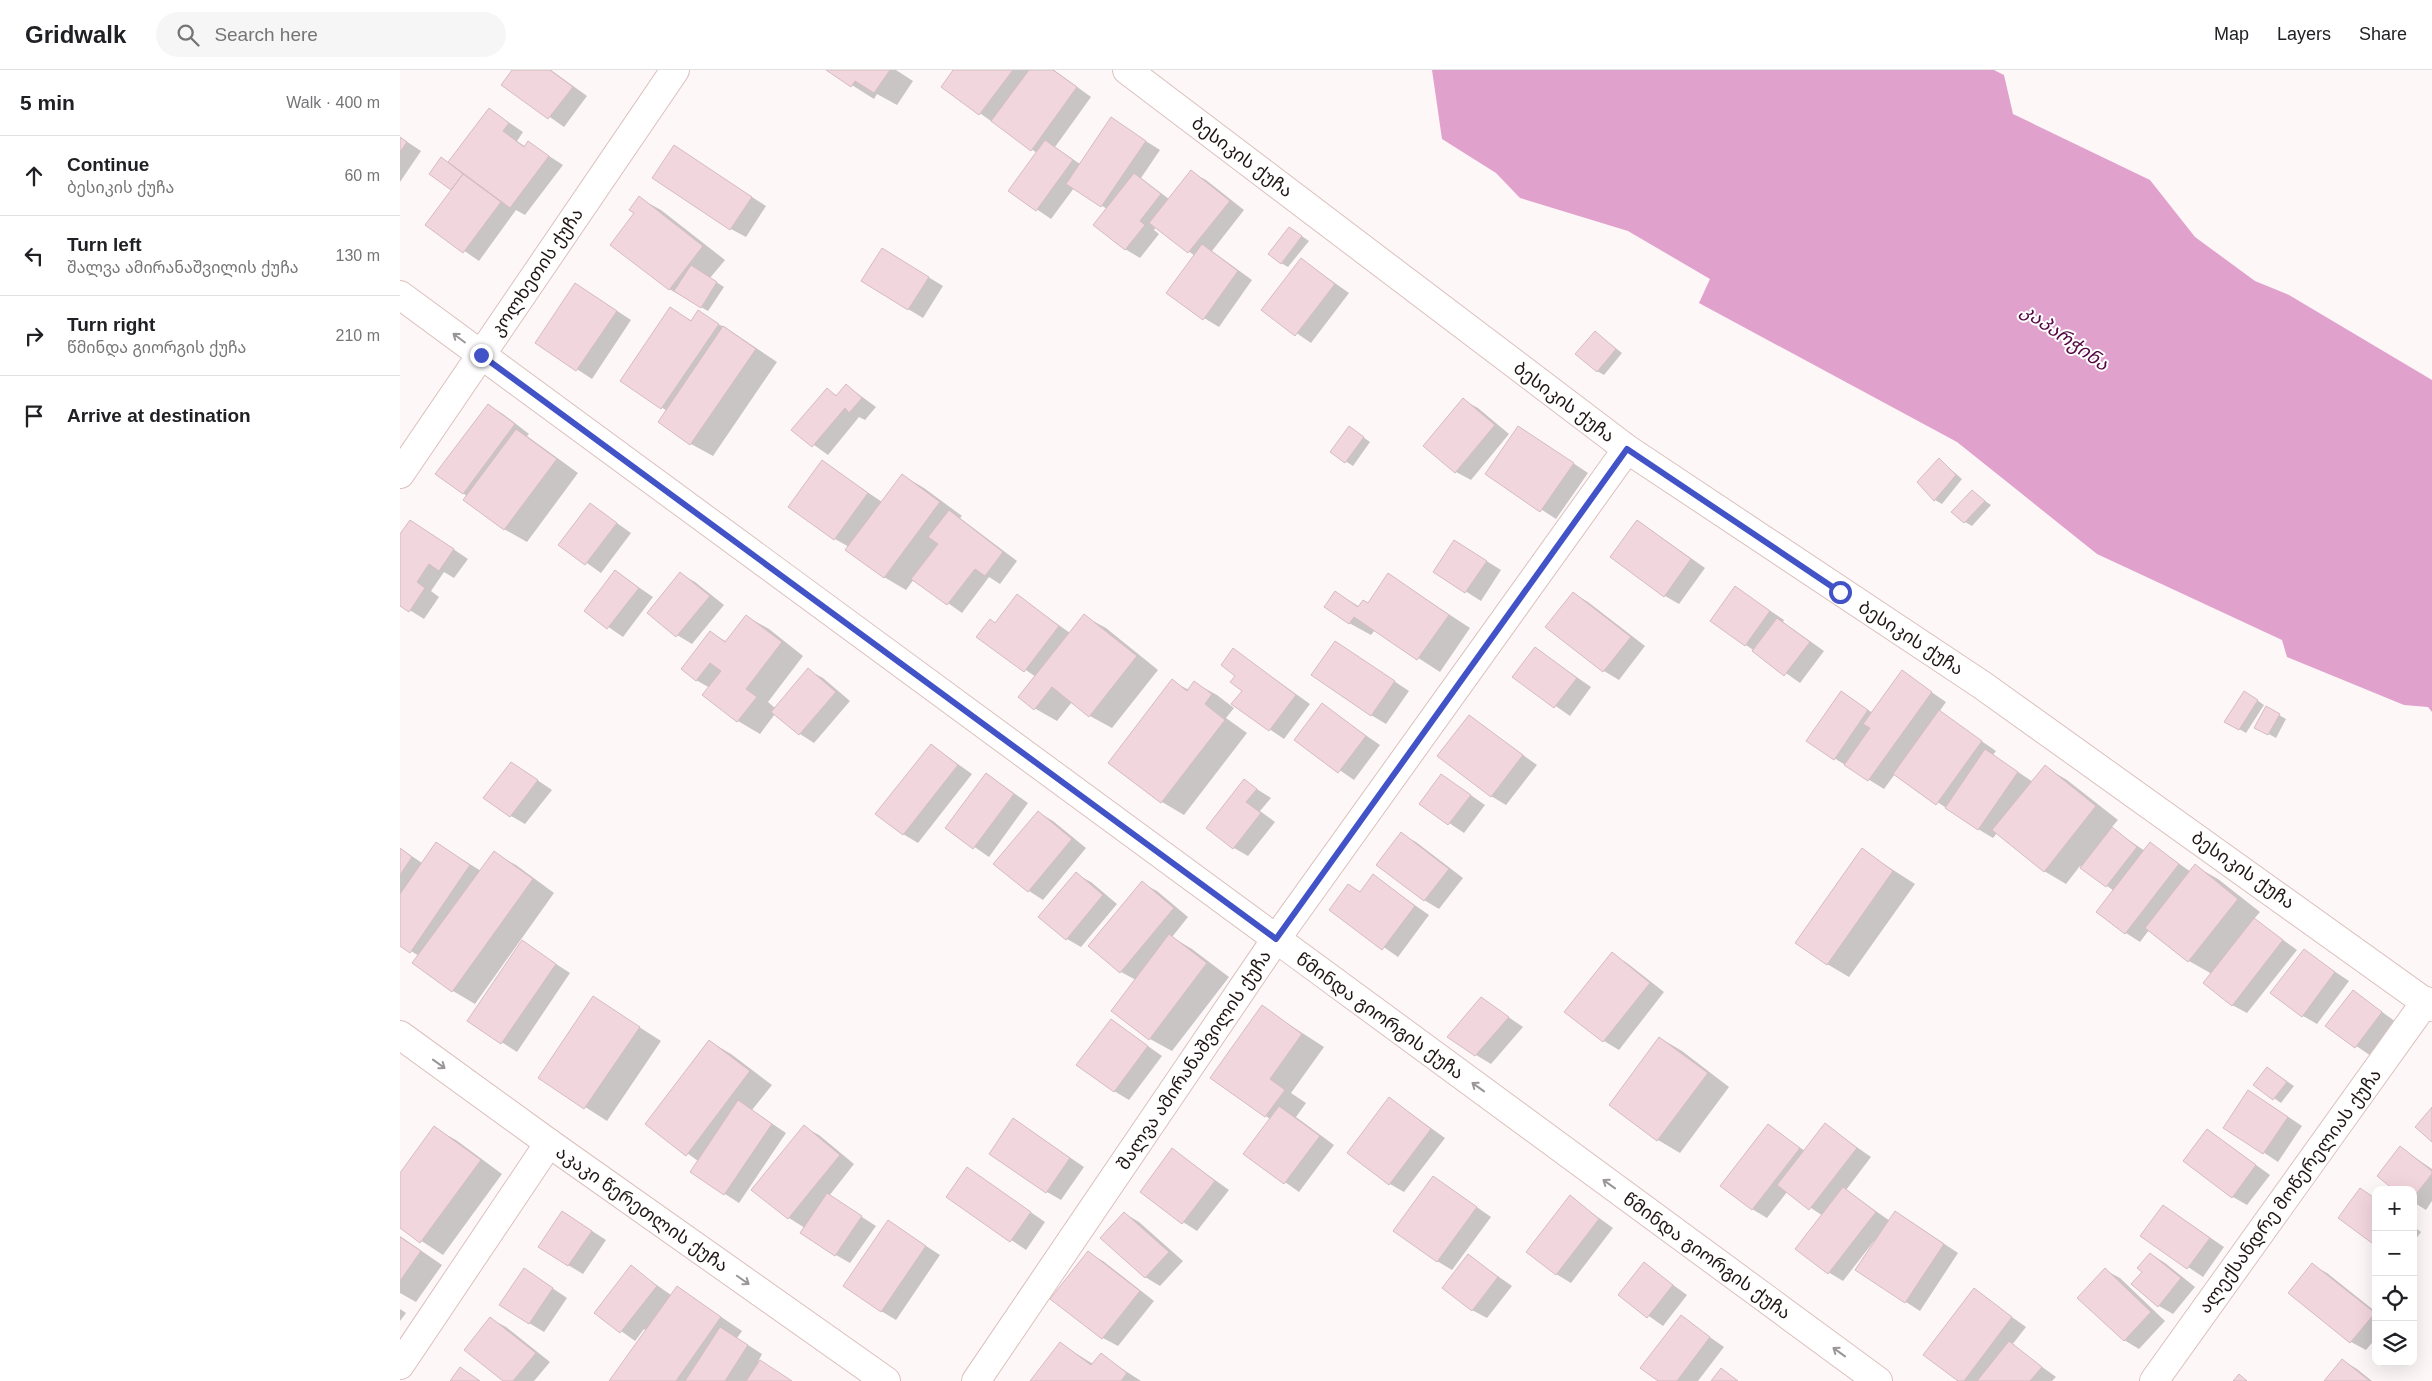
<!DOCTYPE html>
<html lang="en">
<head>
<meta charset="utf-8">
<style>
  body { margin:0; font-family:Arial,"Noto Sans Georgian",sans-serif; background:#f6f6f6; color:#202124 }
  .controls { position:absolute; right:15px; bottom:15px; display:grid; overflow:hidden; border-radius:10px; box-shadow:0 5px 20px #0002 }
  .controls button { width:45px; height:45px; display:grid; place-items:center; padding:0; border:0; border-bottom:1px solid #e0e0e0; background:#fff; color:#202124; font:25px sans-serif }
  .stop { position:absolute; width:15px; height:15px; margin:-11px; border:4px solid #4253c7; border-radius:50%; background:#fff }
  .stop.end { background:#4253c7; border-color:#fff; box-shadow:0 1px 5px #0008 }
  .list { margin:0; padding:0; list-style:none }
  h2 { display:flex; justify-content:space-between; align-items:center; height:65px; margin:0; padding:0 20px; font-size:21px }
  h2 small { font-size:16px; font-weight:400; color:#757577 }
  .list li { display:grid; grid-template-columns:32px 1fr auto; gap:15px; align-items:center; box-sizing:border-box; height:80px; padding:0 20px; border-top:1px solid #e0e0e0 }
  .list b { display:block; font-size:19px; white-space:nowrap }
  .list p { margin:0; font-size:16px; white-space:nowrap; color:#757577 }
  .list em { font-size:16px; font-style:normal; color:#757577 }
  .icon { flex:none; width:28px; height:28px; fill:none; stroke:currentColor; stroke-width:2; stroke-linecap:round; stroke-linejoin:round }
  .map { position:relative; flex:none; width:2032px; height:1311px; overflow:hidden }
  header { display:flex; align-items:center; gap:30px; box-sizing:border-box; height:70px; padding:0 25px; background:#fff; border-bottom:1px solid #e0e0e0 }
  header strong { font-size:24px }
  nav { display:flex; gap:28px; margin-inline-start:auto; font-size:18px }
  .search { width:350px; height:45px; background:#f6f6f6; display:flex; align-items:center; gap:12px; box-sizing:border-box; padding:0 18px; border-radius:28px; color:#757577; font-size:19px }
  main { display:flex }
  aside { flex:1; background:#fff }
  .map>svg:first-child { display:block }
  .water { fill:#e1a1cd }
  .shadow { fill:#0003 }
  .building { fill:#f2d6dd; stroke:#d6bbc2 }
  .lines { fill:none; stroke-linecap:round; stroke-linejoin:round }
  .minor-casing { stroke:#dcc0bd; stroke-width:30 }
  .major-casing { stroke:#dcc0bd; stroke-width:30 }
  .minor { stroke:#fff; stroke-width:28 }
  .major { stroke:#fff; stroke-width:28 }
  .oneway { stroke:#9b9696 }
  .route { stroke:#4253c7; stroke-width:6 }
  .labels { text-anchor:middle; dominant-baseline:central; stroke-width:4; stroke-linejoin:round; paint-order:stroke }
  .street-label { font-size:18px; fill:#201615; stroke:#fff }
  .water-label { font-size:19px; font-style:italic; fill:#530643; stroke:#fff }
</style>
</head>
<body>
<header>
<strong>Gridwalk</strong>
<div class="search"><svg class="icon" aria-label="search" viewBox="0 0 24 24"><circle cx="10" cy="10" r="6"/><path d="M15 15l6 6"/></svg>Search here</div>
<nav><a>Map</a><a>Layers</a><a>Share</a></nav>
</header>
<main>
<aside>
<h2>5 min<small>Walk · 400 m</small></h2>
<ul class="list">
<li><svg class="icon" aria-label="ahead" viewBox="0 0 24 24"><path d="M12 20V5M6 11l6-6 6 6"/></svg><div><b>Continue</b><p>ბესიკის ქუჩა</p></div><em>60 m</em></li>
<li><svg class="icon" aria-label="left" viewBox="0 0 24 24"><path d="M17 20v-9H6M10 6l-5 5 5 5"/></svg><div><b>Turn left</b><p>შალვა ამირანაშვილის ქუჩა</p></div><em>130 m</em></li>
<li><svg class="icon" aria-label="right" viewBox="0 0 24 24"><path d="M7 20v-9h11M14 6l5 5-5 5"/></svg><div><b>Turn right</b><p>წმინდა გიორგის ქუჩა</p></div><em>210 m</em></li>
<li><svg class="icon" aria-label="arrive" viewBox="0 0 24 24"><path d="M6 21V4h12l-3 4 3 4H6"/></svg><div><b>Arrive at destination</b></div></li>
</ul>
</aside>
<div class="map">
<svg width="2032" height="1311" viewBox="0 0 2032 1311">
  <rect width="100%" height="100%" fill="#fdf7f7"/>
  <path class="water" d="M1032,0H1594L1604,5L1613,44L1750,110L1795,167L1855,211L1889,225L2032,310V642L2028,637L2004,635L1887,587L1882,570L1697,484L1557,372L1299,233L1310,209L1228,161L1120,128L1096,103L1042,69Z"/>
  <path class="shadow" d="M114,0H151L187,26L164,57L103,14Z
    M428,0H496L513,11L497,35L477,24L474,29Z
    M555,0H654L691,27L655,77L680,94L711,49L760,80L741,108L769,129L791,102L806,110L844,140L812,181L852,210L819,257L804,248L795,186L756,157L754,160L759,164L740,188L725,179L707,139L674,118L651,149L610,121L637,83L542,17Z
    M89,39L123,62L117,71L126,77L129,73L163,95L125,145L116,140L79,191L27,155L53,120L31,103L49,93Z
    M0,67L21,81L0,112Z
    M275,77L366,136L346,167L331,159Z
    M239,128L261,140L325,190L310,208L324,217L308,241L269,219L235,143Z
    M890,158L909,171L888,197L881,193Z
    M497,188L543,216L523,248L508,239Z
    M901,189L949,223L911,273L863,240Z
    M190,223L231,250L192,309L137,273Z
    M271,239L292,251L315,253L325,257L377,292L313,386L291,374L267,341L222,311Z
    M1195,262L1222,283L1204,305L1197,301Z
    M446,315L476,337L465,350L459,347L428,385L393,360L427,320L438,326Z
    M1063,330L1078,338L1109,364L1071,410L1056,402L1025,376Z
    M88,335L103,344L129,364L127,366L178,403L127,472L104,459L63,423Z
    M1119,357L1188,403L1156,449L1087,404Z
    M956,362L970,372L953,396L931,382Z
    M1540,390L1562,409L1542,434L1535,430L1519,412Z
    M423,392L482,432L502,405L524,418L562,446L560,448L617,491L600,514L589,507L562,543L514,509L506,520L484,507L449,477L435,469Z
    M1572,422L1591,435L1572,456L1565,452Z
    M190,434L231,463L201,503L160,474Z
    M1238,451L1305,498L1279,534L1265,526Z
    M25,460L68,489L54,508L44,502L31,521L39,527L24,549L0,534V466Z
    M1069,480L1101,500L1081,531L1035,502Z
    M215,501L253,527L223,567L185,541Z
    M281,504L295,512L324,535L292,574L277,565Z
    M989,505L1070,558L1040,602L975,560L971,565L949,553L935,522L960,537L968,535Z
    M1336,518L1384,550L1383,552L1424,581L1400,613L1312,551Z
    M1173,523L1188,532L1245,576L1219,610L1204,601L1147,557Z
    M618,526L670,563L684,546L706,558L758,600L712,658L690,646L672,632L657,651L634,638L636,607L578,567L596,554Z
    M346,546L369,559L403,586L368,632L375,638L408,600L423,608L450,631L414,673L400,664L375,644L360,664L338,651L304,625L310,618L296,610L311,563L327,572Z
    M935,572L1009,621L986,654L971,645Z
    M1135,578L1191,617L1170,646L1114,607Z
    M834,580L910,634L884,669L833,634L843,620L837,606Z
    M1502,602L1546,632L1539,642L1596,681L1593,685L1633,712L1645,697L1667,710L1718,750L1711,758L1745,781L1751,774L1791,802L1795,796L1818,809L1860,842L1854,849L1897,880L1847,943L1832,935L1812,904L1789,891L1749,860L1740,872L1726,863L1714,821L1680,796L1666,814L1644,801L1597,763L1593,768L1578,759L1495,704L1484,719L1434,688L1441,623L1473,643Z
    M772,611L789,620L795,613L817,625L834,638L826,648L847,663L784,745L762,732L710,693Z
    M1851,626L1864,635L1846,663L1826,651Z
    M922,635L980,675L954,710L896,670Z
    M1867,638L1886,649L1876,668L1856,657Z
    M1069,646L1137,695L1106,735L1091,726Z
    M531,675L572,704L518,773L503,764Z
    M112,693L152,720L125,754L111,746Z
    M587,704L628,733L589,787L547,758Z
    M1042,705L1085,735L1064,763L1021,734Z
    M844,711L871,728L860,741L875,752L848,786L834,778Z
    M638,742L653,751L686,778L643,830L629,821L595,794Z
    M1001,764L1016,772L1063,808L1039,839L1024,830Z
    M36,773L81,801L94,783L116,795L154,823L75,934L53,921L19,886L0,874V778L22,793Z
    M1462,780L1515,814L1449,907L1427,894Z
    M676,804L691,812L717,834L681,877L667,869Z
    M973,806L1029,845L998,887L930,840L961,823Z
    M742,813L757,821L788,847L772,867L792,879L829,907L772,981L750,969L736,910L721,902L690,876Z
    M122,872L170,903L117,982L69,951Z
    M1904,881L1949,911L1917,954L1903,946Z
    M1212,884L1227,893L1264,922L1219,980L1204,971L1166,941Z
    M1953,921L1996,952L1971,986L1927,956Z
    M194,928L261,971L207,1051L140,1008Z
    M1082,929L1123,957L1091,994L1076,985Z
    M862,937L924,977L891,1023L906,1033L896,1047L934,1075L899,1122L845,1084L870,1049L811,1008Z
    M711,950L762,986L729,1030L714,1021Z
    M1260,968L1282,981L1329,1017L1280,1083L1258,1070L1210,1035Z
    M309,971L331,984L372,1015L352,1040L386,1063L339,1133L291,1102L298,1091L247,1054Z
    M1868,998L1894,1016L1881,1033L1855,1015Z
    M990,1029L1045,1068L1004,1122L990,1114Z
    M1863,1030L1902,1056L1878,1092L1825,1057Z
    M1425,1055L1471,1087L1446,1120L1490,1151H1510L1558,1183L1520,1241L1506,1232L1474,1171L1443,1211L1428,1202L1423,1146L1387,1122L1367,1148L1352,1139L1368,1056L1405,1081Z
    M404,1057L419,1065L454,1094L429,1126L476,1156L450,1193L436,1185L405,1158L389,1148L353,1120Z
    M34,1058L56,1070L102,1104L43,1185L0,1157V1105Z
    M628,1059L684,1097L661,1130L647,1122Z
    M1808,1060L1870,1105L1847,1135L1833,1127Z
    M2001,1078L2032,1099V1131L2026,1140L2013,1132V1120Z
    M773,1080L829,1120L797,1161L783,1152Z
    M568,1099L645,1152L626,1180L548,1127Z
    M1034,1107L1091,1147L1052,1200L1037,1191Z
    M1170,1127L1213,1158L1171,1213L1156,1204Z
    M1764,1136L1824,1177L1803,1207L1742,1166Z
    M163,1142L206,1170L183,1204L168,1195Z
    M724,1143L739,1152L783,1191L760,1216L745,1207Z
    M489,1152L540,1185L496,1250L481,1241Z
    M2013,1156L2021,1162L2013,1173Z
    M0,1166L42,1195L16,1232L0,1223Z
    M688,1183L703,1191L754,1231L718,1276L703,1268L652,1228Z
    M1751,1184L1765,1193L1795,1217L1773,1244L1759,1236Z
    M1069,1186L1112,1216L1087,1248L1072,1240Z
    M1244,1194L1287,1225L1263,1256L1219,1225Z
    M1912,1195L1927,1203L1976,1242V1268L1966,1280L1951,1272L1890,1223Z
    M231,1197L271,1225L277,1217L342,1261L337,1268L362,1284L358,1292L391,1311H210L246,1261L244,1259L235,1271L196,1243Z
    M1705,1200L1720,1208L1765,1251L1739,1279L1724,1270Z
    M139,1209L167,1228L144,1262L129,1253Z
    M1574,1220L1626,1257L1612,1275L1656,1307L1652,1311H1560Z
    M0,1239L6,1243L0,1251Z
    M1281,1247L1324,1277L1298,1311H1260Z
    M91,1249L106,1257L150,1292L134,1311H105Z
    M661,1274L693,1294L701,1285L741,1311H632Z
    M1942,1290L1957,1299L1972,1311H1926Z"/>
  <path class="building" d="M112,0H150L173,17L148,49L101,15Z
    M426,0H490L474,23L455,11L451,17Z
    M553,0H613L579,45L541,17Z
    M629,0H653L677,17L631,81L591,51Z
    M89,38L109,53L103,61L124,77L128,71L149,86L110,138L48,92Z
    M711,47L746,71L701,137L666,114Z
    M0,67L7,72L0,82Z
    M645,70L673,90L636,141L608,121Z
    M274,75L352,127L330,160L252,108Z
    M41,87L63,104L51,120L29,104Z
    M791,100L830,131L788,183L749,153Z
    M734,103L761,124L740,151L745,155L725,180L693,155Z
    M63,104L101,132L63,183L25,155Z
    M239,126L303,176L269,220L210,175L234,143L229,140Z
    M889,157L902,166L881,194L868,184Z
    M802,174L838,201L803,250L766,223Z
    M482,178L529,207L508,240L461,211Z
    M901,188L935,214L895,266L861,240Z
    M291,195L317,212L301,238L274,221Z
    M175,213L217,241L176,301L135,273Z
    M270,237L291,251L298,240L319,254L261,339L220,311Z
    M323,256L356,279L290,375L258,352Z
    M1195,261L1216,279L1197,302L1175,284Z
    M446,314L462,328L449,343L445,338L412,377L391,360L427,318L436,326Z
    M1063,328L1095,355L1055,403L1023,376Z
    M88,334L115,354L63,424L35,404Z
    M949,356L964,367L945,393L930,382Z
    M1118,356L1174,393L1140,442L1085,404Z
    M116,359L157,389L104,460L63,430Z
    M1539,388L1556,405L1534,431L1517,412Z
    M422,390L468,423L434,470L388,437Z
    M502,404L540,432L484,508L445,480Z
    M1572,420L1585,431L1564,453L1551,442Z
    M190,433L217,453L185,495L158,475Z
    M549,440L603,482L585,506L575,499L547,535L511,509L538,474L528,467Z
    M10,450L54,479L39,501L29,494L17,512L25,518L9,542L0,536V464Z
    M1237,450L1291,489L1264,527L1210,487Z
    M1054,470L1087,491L1065,523L1033,502Z
    M215,500L239,518L207,559L184,541Z
    M280,502L310,526L276,567L247,543Z
    M988,503L1049,545L1017,590L954,547L949,554L924,537L935,521L958,537L963,530L968,533Z
    M1335,516L1370,541L1345,576L1310,551Z
    M1173,522L1231,567L1203,602L1145,557Z
    M617,524L659,556L624,602L576,567L590,549L595,553Z
    M684,544L737,586L689,647L652,617L634,640L618,627Z
    M346,545L382,572L346,619L357,627L337,652L302,625L321,601L310,593L296,611L281,599L310,561L325,572Z
    M1377,548L1410,572L1384,606L1352,581Z
    M935,571L995,611L971,646L911,605Z
    M1135,577L1177,608L1154,638L1112,607Z
    M833,578L896,625L869,661L831,634L842,621L830,612L835,606L821,595Z
    M408,598L436,622L399,665L371,642Z
    M1502,600L1532,622L1468,711L1444,695L1470,658L1463,654Z
    M772,609L787,621L794,611L812,624L805,634L825,650L761,733L708,693Z
    M1441,621L1468,640L1434,690L1406,671Z
    M1844,621L1858,630L1839,660L1824,652Z
    M922,633L966,666L938,703L894,670Z
    M1866,636L1880,644L1868,665L1854,658Z
    M1539,640L1582,671L1536,735L1493,704Z
    M1069,645L1123,685L1091,727L1037,686Z
    M531,674L558,695L503,765L475,744Z
    M1585,679L1618,702L1578,760L1545,738Z
    M111,692L138,710L110,747L83,728Z
    M1645,695L1696,736L1644,802L1592,760Z
    M586,703L614,724L573,779L545,758Z
    M1041,704L1071,725L1048,755L1019,734Z
    M844,709L857,719L846,732L861,743L833,779L806,758Z
    M638,741L672,769L628,822L593,794Z
    M1712,757L1737,777L1706,817L1680,798Z
    M1001,762L1049,799L1024,831L976,795Z
    M36,772L70,795L10,883L0,876V824Z
    M1750,772L1779,794L1725,864L1696,842Z
    M0,778L12,787L0,805Z
    M1462,778L1493,801L1427,895L1395,873Z
    M94,781L133,809L52,922L12,893Z
    M1795,794L1838,829L1788,892L1745,858Z
    M676,802L703,825L666,870L638,847Z
    M973,804L1015,836L982,880L929,840L948,814L960,822Z
    M742,811L774,838L720,903L688,876Z
    M1854,848L1883,870L1832,936L1803,913Z
    M769,864L807,893L749,970L711,941Z
    M122,870L156,894L101,974L67,951Z
    M1904,879L1935,902L1902,947L1870,923Z
    M1212,882L1250,913L1203,972L1164,942Z
    M1953,920L1982,942L1955,978L1925,956Z
    M193,926L240,957L184,1039L138,1008Z
    M1081,927L1109,947L1075,986L1047,967Z
    M862,935L902,964L870,1009L885,1020L865,1047L810,1008Z
    M711,949L748,976L714,1022L676,995Z
    M1259,967L1308,1003L1257,1071L1209,1035Z
    M309,970L350,1001L286,1086L245,1054Z
    M1867,997L1887,1012L1873,1030L1853,1015Z
    M1848,1020L1888,1047L1863,1084L1823,1058Z
    M989,1027L1031,1059L989,1115L947,1083Z
    M338,1030L372,1054L324,1125L290,1102Z
    M879,1036L920,1066L884,1114L843,1084Z
    M2032,1037V1072L2015,1057Z
    M613,1048L670,1088L646,1123L589,1084Z
    M1425,1053L1457,1078L1409,1140L1377,1115Z
    M1368,1054L1400,1078L1352,1140L1320,1116Z
    M404,1055L440,1085L388,1149L351,1120Z
    M34,1056L81,1090L20,1173L0,1158V1103Z
    M1807,1059L1856,1095L1832,1128L1783,1091Z
    M2000,1076L2032,1101V1104L2013,1128V1120H1994L1977,1106Z
    M772,1078L815,1111L782,1154L740,1122Z
    M567,1097L631,1142L610,1172L546,1127Z
    M1033,1106L1077,1137L1037,1192L993,1161Z
    M1443,1117L1476,1142L1428,1204L1395,1179Z
    M1960,1118L1976,1129V1176L1938,1148Z
    M427,1123L462,1146L435,1186L400,1163Z
    M1170,1125L1199,1149L1156,1205L1126,1182Z
    M1763,1135L1810,1168L1787,1199L1740,1166Z
    M162,1141L192,1161L168,1196L138,1177Z
    M1495,1141L1544,1174L1505,1233L1455,1200Z
    M724,1142L769,1182L745,1208L700,1168Z
    M488,1150L526,1176L481,1242L443,1216Z
    M0,1167L21,1181L0,1211Z
    M688,1181L740,1221L702,1269L650,1229Z
    M1750,1183L1781,1208L1758,1237L1731,1214L1742,1202L1737,1198Z
    M1068,1184L1098,1207L1072,1241L1042,1218Z
    M1244,1192L1273,1215L1247,1248L1218,1225Z
    M1912,1193L1975,1243L1950,1273L1888,1223Z
    M231,1195L257,1216L220,1263L194,1243Z
    M124,1198L153,1218L129,1254L99,1235Z
    M1705,1198L1751,1242L1724,1271L1677,1228Z
    M277,1216L321,1247L276,1311H209Z
    M1574,1218L1612,1247L1564,1311H1558L1523,1285Z
    M1281,1245L1310,1267L1277,1311H1258L1240,1298Z
    M90,1247L136,1283L113,1311H103L64,1280Z
    M320,1257L348,1275L325,1311H285Z
    M1609,1271L1642,1297L1630,1311H1577Z
    M660,1272L691,1295L701,1283L727,1303L721,1311H630Z
    M1942,1289L1970,1311H1924Z
    M360,1290L392,1311H346Z
    M60,1297L80,1311H50Z
    M1321,1298L1338,1311H1311Z
    M1839,1304L1847,1311H1833Z"/>
  <g class="lines">
    <g class="minor-casing">
      <path id="minor" d="M727,0L1227,379L1582,615L2032,937
        M0,404L275,0
        M0,1295L149,1073
        M576,1311L876,869L1227,379
        M1754,1311L2026,931"/>
    </g>
    <g class="major-casing">
      <path id="major" d="M0,225L1478,1311
        M0,965L149,1073L486,1311"/>
    </g>
    <use href="#minor" class="minor"/>
    <use href="#major" class="major"/>
  </g>
  <defs><path id="oneway-shaft" d="M-6 0H5M1.5-3L5.5 0L1.5 3" fill="none" stroke-width="1.6" stroke-linecap="round" stroke-linejoin="round" transform="scale(1.25)"/></defs>
  <g class="oneway">
    <use href="#oneway-shaft" transform="translate(59 268) rotate(-143)"/>
    <use href="#oneway-shaft" transform="translate(39 994) rotate(36)"/>
    <use href="#oneway-shaft" transform="translate(1078 1017) rotate(-144)"/>
    <use href="#oneway-shaft" transform="translate(1209 1114) rotate(-144)"/>
    <use href="#oneway-shaft" transform="translate(343 1210) rotate(35)"/>
    <use href="#oneway-shaft" transform="translate(1439 1282) rotate(-144)"/>
  </g>
  <g class="lines">
    <path class="route" d="M81,285L876,869L1227,379L1440,522"/>
  </g>
  <g class="labels">
    <g class="street-label">
      <text transform="translate(842 87) rotate(37)">ბესიკის ქუჩა</text>
      <text transform="translate(137 202) rotate(-56)">კოლხეთის ქუჩა</text>
      <text transform="translate(1164 332) rotate(37)">ბესიკის ქუჩა</text>
      <text transform="translate(1511 568) rotate(33)">ბესიკის ქუჩა</text>
      <text transform="translate(1843 800) rotate(35)">ბესიკის ქუჩა</text>
      <text transform="translate(980 946) rotate(36)">წმინდა გიორგის ქუჩა</text>
      <text transform="translate(794 990) rotate(-56)">შალვა ამირანაშვილის ქუჩა</text>
      <text transform="translate(1890 1121) rotate(-54)">ალექსანდრე მოწერელიას ქუჩა</text>
      <text transform="translate(242 1139) rotate(35)">აკაკი წერეთლის ქუჩა</text>
      <text transform="translate(1307 1186) rotate(36)">წმინდა გიორგის ქუჩა</text>
    </g>
    <g class="water-label">
      <text transform="translate(1665 267) rotate(35)">კაპარჭინა</text>
    </g>
  </g>
</svg>
<div class="controls">
<button>+</button>
<button>−</button>
<button><svg class="icon" aria-label="locate" viewBox="0 0 24 24"><circle cx="12" cy="12" r="6"/><path d="M12 2v4M12 18v4M2 12h4M18 12h4"/></svg></button>
<button><svg class="icon" aria-label="layers" viewBox="0 0 24 24"><path d="M12 4l9 5-9 5-9-5zM3 14l9 5 9-5"/></svg></button>
</div>
<div class="stop" style="left:1440px;top:522px"></div>
<div class="stop end" style="left:81px;top:285px"></div>
</div>
</main>
</body>
</html>
